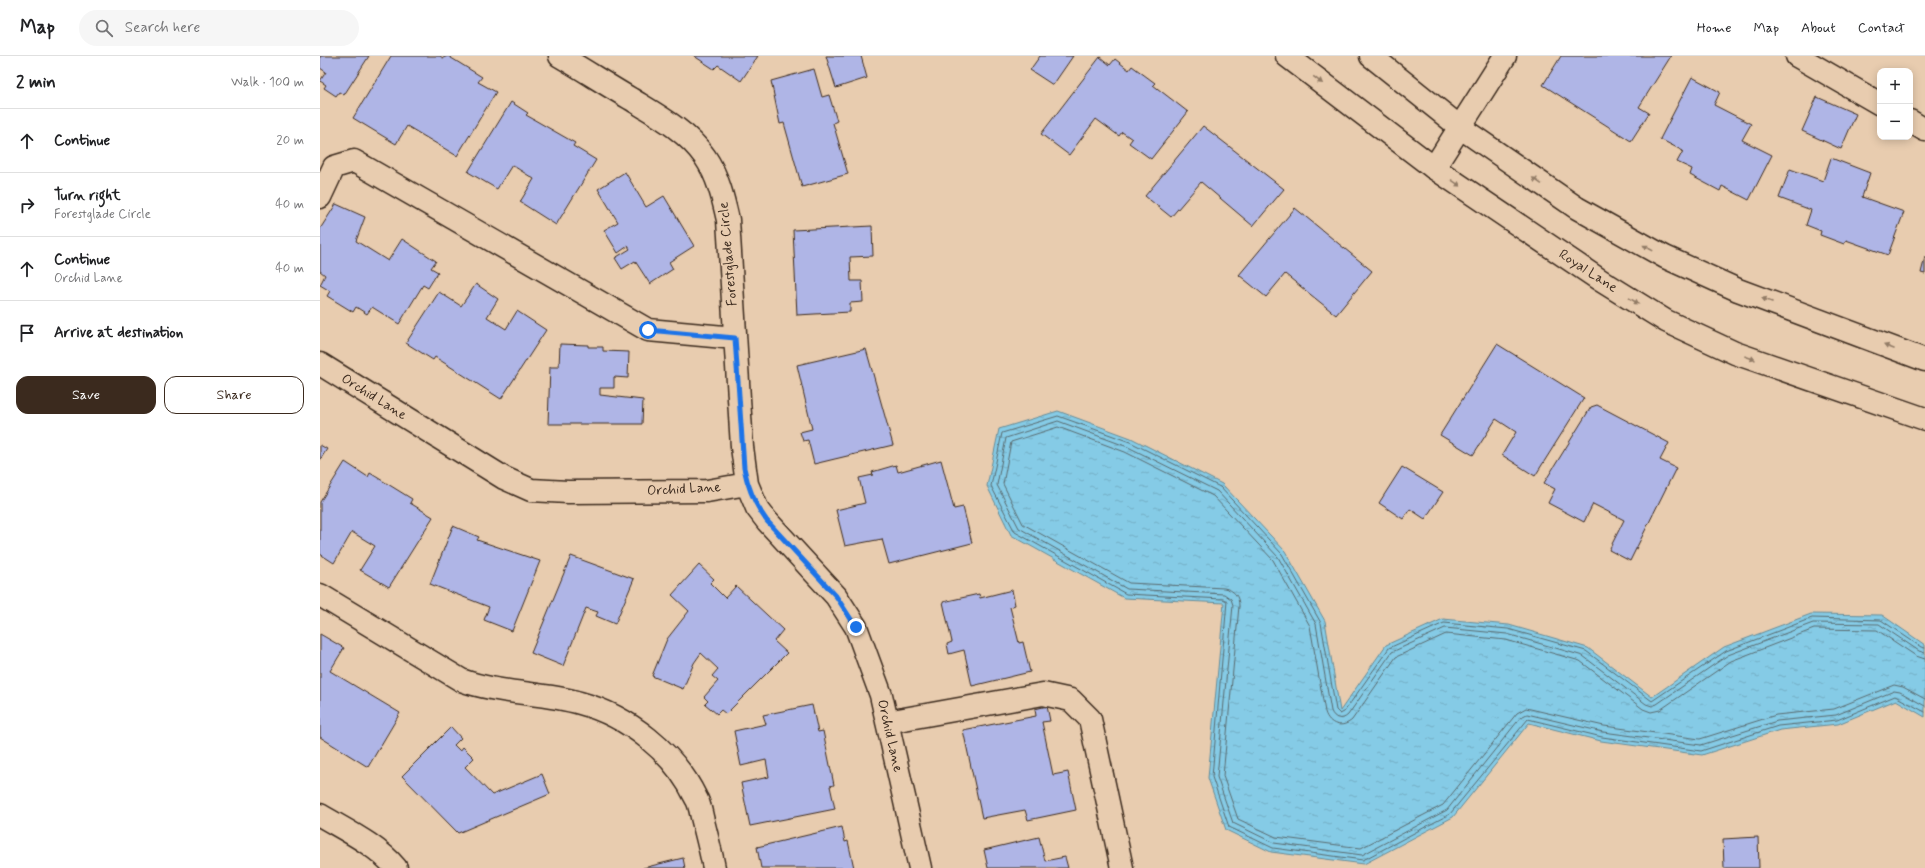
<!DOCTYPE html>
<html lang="en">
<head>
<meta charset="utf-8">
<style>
  body { margin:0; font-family:Mynerve,sans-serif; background:#f6f6f6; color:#202124 }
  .controls { position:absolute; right:12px; top:12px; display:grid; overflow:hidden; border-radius:8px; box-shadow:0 2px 10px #0003 }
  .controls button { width:36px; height:36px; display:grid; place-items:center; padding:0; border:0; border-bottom:1px solid #e0e0e0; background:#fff; color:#202124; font:20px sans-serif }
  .stop { position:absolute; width:12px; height:12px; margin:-9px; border:3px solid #1a73e8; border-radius:50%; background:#fff }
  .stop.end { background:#1a73e8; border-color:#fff; box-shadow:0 1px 4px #0008 }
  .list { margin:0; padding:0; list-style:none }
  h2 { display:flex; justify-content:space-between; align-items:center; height:52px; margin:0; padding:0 16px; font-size:17px }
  h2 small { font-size:13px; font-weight:400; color:#757577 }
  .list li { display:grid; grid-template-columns:26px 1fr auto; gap:12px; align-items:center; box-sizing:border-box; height:64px; padding:0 16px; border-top:1px solid #e0e0e0 }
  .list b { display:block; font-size:15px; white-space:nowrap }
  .list p { margin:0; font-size:13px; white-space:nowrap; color:#757577 }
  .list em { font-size:13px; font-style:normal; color:#757577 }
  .actions { display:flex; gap:8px; padding:12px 16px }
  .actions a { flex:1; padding:9px 0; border:1px solid #3b2a1e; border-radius:12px; text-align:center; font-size:14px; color:#3b2a1e }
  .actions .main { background:#3b2a1e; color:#fff }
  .icon { flex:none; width:22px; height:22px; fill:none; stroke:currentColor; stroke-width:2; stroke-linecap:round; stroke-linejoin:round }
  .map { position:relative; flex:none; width:1605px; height:812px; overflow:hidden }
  header { display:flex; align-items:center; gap:24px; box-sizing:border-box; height:56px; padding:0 20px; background:#fff; border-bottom:1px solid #e0e0e0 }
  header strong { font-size:19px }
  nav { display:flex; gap:22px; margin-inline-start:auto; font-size:14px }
  .search { width:280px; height:36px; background:#f6f6f6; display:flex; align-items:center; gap:10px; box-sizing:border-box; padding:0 14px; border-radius:22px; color:#757577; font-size:15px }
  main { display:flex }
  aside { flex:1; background:#fff }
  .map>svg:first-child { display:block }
  .water { fill:url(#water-ripples); stroke:#678b96 }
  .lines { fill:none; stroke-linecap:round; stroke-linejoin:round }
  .shore { stroke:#596a6e; stroke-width:1 }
  .building { fill:#afb5e6; stroke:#3b2a1e }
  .minor-casing { stroke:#3b2a1e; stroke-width:25 }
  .major-casing { stroke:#3b2a1e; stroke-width:25 }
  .minor { stroke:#e8ccaf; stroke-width:22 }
  .major { stroke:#e8ccaf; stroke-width:22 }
  .oneway { fill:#927b66 }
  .route { stroke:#1a73e8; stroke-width:5 }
  .labels { text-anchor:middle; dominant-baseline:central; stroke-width:3.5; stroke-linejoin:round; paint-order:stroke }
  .street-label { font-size:14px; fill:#3b2a1e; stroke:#e8ccaf }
</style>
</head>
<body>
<header>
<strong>Map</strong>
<div class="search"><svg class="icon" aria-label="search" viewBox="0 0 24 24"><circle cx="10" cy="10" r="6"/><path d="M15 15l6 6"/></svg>Search here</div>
<nav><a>Home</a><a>Map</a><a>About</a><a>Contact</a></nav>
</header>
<main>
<aside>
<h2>2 min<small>Walk · 100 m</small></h2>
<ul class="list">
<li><svg class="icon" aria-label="ahead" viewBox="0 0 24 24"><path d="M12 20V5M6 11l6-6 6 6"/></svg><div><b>Continue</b></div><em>20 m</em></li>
<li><svg class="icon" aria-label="right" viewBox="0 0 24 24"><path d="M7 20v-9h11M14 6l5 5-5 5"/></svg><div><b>Turn right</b><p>Forestglade Circle</p></div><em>40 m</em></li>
<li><svg class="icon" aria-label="ahead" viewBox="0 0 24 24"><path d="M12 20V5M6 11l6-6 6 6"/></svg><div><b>Continue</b><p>Orchid Lane</p></div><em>40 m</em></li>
<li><svg class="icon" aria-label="arrive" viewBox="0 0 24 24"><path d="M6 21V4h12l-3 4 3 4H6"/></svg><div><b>Arrive at destination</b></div></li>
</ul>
<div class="actions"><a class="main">Save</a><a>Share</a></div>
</aside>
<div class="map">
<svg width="1605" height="812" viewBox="0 0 1605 812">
  <defs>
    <pattern id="water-ripples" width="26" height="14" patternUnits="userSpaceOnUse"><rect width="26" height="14" fill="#85cbe6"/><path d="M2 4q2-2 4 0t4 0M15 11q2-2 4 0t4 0" fill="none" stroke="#74aec5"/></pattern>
  </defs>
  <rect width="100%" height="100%" fill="#e8ccaf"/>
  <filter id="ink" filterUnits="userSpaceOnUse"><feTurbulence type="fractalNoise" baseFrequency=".025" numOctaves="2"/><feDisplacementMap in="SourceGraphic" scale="8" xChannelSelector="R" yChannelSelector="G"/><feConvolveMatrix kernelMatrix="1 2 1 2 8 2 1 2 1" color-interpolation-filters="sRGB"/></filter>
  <g filter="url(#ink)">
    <path class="water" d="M738,355L811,382L902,428L965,495L1005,565L1020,655L1066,589L1123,563L1189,569L1268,592L1332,641L1404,591L1491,558L1562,559L1605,589V661L1576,644L1518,668L1460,674L1382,699L1281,685L1209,667L1133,761L1044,808L951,796L906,774L888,722L904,547L804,542L691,479L667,430L679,373Z"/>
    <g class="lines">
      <path class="shore" d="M1605,592L1601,591L1561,564L1492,562L1406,595L1332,645L1266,595L1188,573L1124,567L1069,592L1024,656L1020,658L1016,654L1001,567L962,498L900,431L810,386L738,360L682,377L671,430L695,476L806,538L903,543L907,545L892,721L909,771L953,792L1043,804L1130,758L1208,663L1282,681L1381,695L1458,670L1517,664L1575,640L1605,656
        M1605,597L1599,595L1559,568L1493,567L1408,599L1337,648L1332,650L1326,648L1263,600L1187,578L1125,572L1072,596L1028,659C1022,665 1014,663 1011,655L996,568L958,501L897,435L808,391L738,365L686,382L677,429L699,472L807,533L904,538L911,543L913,549L897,721L913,767L954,787L1042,799L1127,754L1201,661L1207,658L1283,676L1381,689L1457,665L1516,659L1574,635L1580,636L1605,650
        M1605,603L1596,600L1557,574L1494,573L1411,605L1340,654L1331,656L1323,653L1260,605L1186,584L1126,578L1076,601L1032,664C1022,673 1009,669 1005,656L990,570L953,504L893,440L805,396L738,371L691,386L683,428L703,468L809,527L904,532C914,534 919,540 919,550L903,720L918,763L956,781L1041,792L1123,749L1197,657L1206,652L1284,670L1380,683L1456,659L1514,653L1574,629L1583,631L1605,643"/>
    </g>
    <path class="building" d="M0,0H49L24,39L19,36L16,40L4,32L6,29L0,25L6,16L0,12Z
      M71,0H120L123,2L128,0L162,21L158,26L176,36L137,100L87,70L76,88L33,62Z
      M374,0H438L421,25L398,9L394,13Z
      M506,0H541L547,22L516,32Z
      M720,0H753L733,29L710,14Z
      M1241,0H1351L1319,51L1329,57L1311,85L1223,29Z
      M780,1L790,9L795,3L809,14L812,10L835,27L833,29L868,56L831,103L809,87L812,83L802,76L799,80L776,63L749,99L721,78Z
      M494,13L502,41L509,39L517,65L513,67L528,118L482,131L464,67L460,68L451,25Z
      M1372,21L1400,36L1394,49L1431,68L1422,84L1452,99L1429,144L1402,130L1400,135L1370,119L1372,113L1357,106L1363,95L1340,83Z
      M1497,41L1536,58L1521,93L1482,75Z
      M191,46L208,57L206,59L255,87L253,90L276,104L236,169L200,146L214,123L192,109L177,133L148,116Z
      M883,70L964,133L933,170L881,126L851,161L825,140Z
      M1511,102L1550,117L1542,141L1584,156L1568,199L1526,184L1524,188L1500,179L1501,175L1486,169L1491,154L1459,142L1470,113L1503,125Z
      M305,116L326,151L344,140L374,190L349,206L353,213L330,228L315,205L302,213L295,202L310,193L308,190L298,197L284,174L298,166L278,133Z
      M16,148L45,161L36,185L68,205L82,183L116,205L111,212L118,216L108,232L103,229L79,268L52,251L47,258L36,251L33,256L7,240L10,235L0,229L5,219L0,215V173Z
      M975,152L1052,215L1016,259L965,218L946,241L919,219Z
      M552,170L553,200L530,201L531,225H542L543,246L530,247V256L477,259L473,174Z
      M1605,201V218L1601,217Z
      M156,228L178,243L167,261L186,273L197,255L226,274L181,343L115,301L113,304L86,287L119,236L141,250Z
      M240,288L268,289V291H283V295L309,296L308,322L294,321V332H280V339L323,344L322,368H228L230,311H239Z
      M1177,288L1264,342L1215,420L1182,399L1196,376L1176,363L1153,399L1120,379Z
      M546,293L573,389L494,408L488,384L483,385L480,376L492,373L477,309Z
      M1277,349L1349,387L1340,404L1356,412L1310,505L1289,494L1304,464L1273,448L1264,466L1228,447L1235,433L1224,427L1271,351Z
      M0,389L7,393L0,404Z
      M621,404L634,453L643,451L652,487L569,508L562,483L525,490L516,454L545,447L539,422L553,419L552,416L576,409L578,416Z
      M25,406L48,421L50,417L92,443L90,447L113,461L69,531L40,514L55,490L32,476L14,507L0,498V446Z
      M1082,411L1123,436L1105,463L1090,453L1083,463L1059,447Z
      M133,470L159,481L157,484L220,505L192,575L164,564L169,551L110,528Z
      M251,500L314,523L295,568L276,560L278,556L266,552L243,610L211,597Z
      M379,509L394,523L390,527L405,542L416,530L463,574L454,585L467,597L406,658L401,654L397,658L385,648L388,645L384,641L398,625L392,620L398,613L381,597L374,607L363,633L332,620L347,583L369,555L352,539Z
      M692,534L695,549L690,551L699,587L703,586L710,616L652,630L644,594L629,598L627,588L632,586L623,546L659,538L660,542Z
      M0,578L24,592L10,615L80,657L48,711L0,681Z
      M492,649L498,676L503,675L514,729L510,730L515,753L430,770L421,727L449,721L446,704L421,710L414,675L446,668L443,659Z
      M727,650L730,665L722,666L733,719L748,716L756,754L708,764L705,754L662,762L643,674L716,660L715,653Z
      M131,671L141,682L134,689L140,695L143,691L154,702L145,711L172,739L222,718L230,738L138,777L82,720Z
      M522,771L525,786L528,785L534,812H441L437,791Z
      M719,781L725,805L745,801L748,812H668L664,794Z
      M1438,781L1439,812H1404L1403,783Z
      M363,802L365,812H323Z"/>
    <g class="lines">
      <g class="minor-casing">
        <path id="minor" d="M240,0C264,14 287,29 311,43C337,59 367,75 385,101C398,120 403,142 408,164L422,391L427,428
          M1477,0L1560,48
          M1590,65L1605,74
          M1114,112L1185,0
          M0,141L14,111L34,105L328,274L415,282
          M0,308L184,422L211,434L248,436L387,435L427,428L437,452L447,465L516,540L536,571L561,639L600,812
          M0,539L141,624C179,638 221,636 260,647C308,660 354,696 376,742C380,748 381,758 383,765C387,781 391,796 394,812
          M567,666L723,638L751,644L770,663L802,812
          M0,759C25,774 57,789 76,812"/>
      </g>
      <g class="major-casing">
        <path id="major" d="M967,0L1114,112L1280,224L1346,265L1415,297L1605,363
          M1051,0L1141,72L1257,152L1345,201L1418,234L1605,304"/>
      </g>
      <use href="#minor" class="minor"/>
      <use href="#major" class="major"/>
    </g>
    <defs><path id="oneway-solid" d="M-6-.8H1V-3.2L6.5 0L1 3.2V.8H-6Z"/></defs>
    <g class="oneway">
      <use href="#oneway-solid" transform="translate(998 24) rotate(37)"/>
      <use href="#oneway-solid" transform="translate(1217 125) rotate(-145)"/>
      <use href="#oneway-solid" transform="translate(1136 127) rotate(34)"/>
      <use href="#oneway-solid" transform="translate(1328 192) rotate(-151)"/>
      <use href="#oneway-solid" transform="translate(1447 244) rotate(-159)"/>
      <use href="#oneway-solid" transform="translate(1314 245) rotate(32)"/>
      <use href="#oneway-solid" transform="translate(1569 291) rotate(-159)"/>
      <use href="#oneway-solid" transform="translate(1430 302) rotate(20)"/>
    </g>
  </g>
  <g class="lines" filter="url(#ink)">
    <path class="route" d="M328,274L415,282L424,412C428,432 435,449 447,465L516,540L536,571"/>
  </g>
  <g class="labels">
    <g class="street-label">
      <text transform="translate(408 198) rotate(-95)">Forestglade Circle</text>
      <text transform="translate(1268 215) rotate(33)">Royal Lane</text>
      <text transform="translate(54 341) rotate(32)">Orchid Lane</text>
      <text transform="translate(364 433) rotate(-3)">Orchid Lane</text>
      <text transform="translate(570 680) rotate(77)">Orchid Lane</text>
    </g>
  </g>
</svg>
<div class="controls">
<button>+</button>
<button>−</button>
</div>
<div class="stop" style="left:328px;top:274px"></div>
<div class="stop end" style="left:536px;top:571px"></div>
</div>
</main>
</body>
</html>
